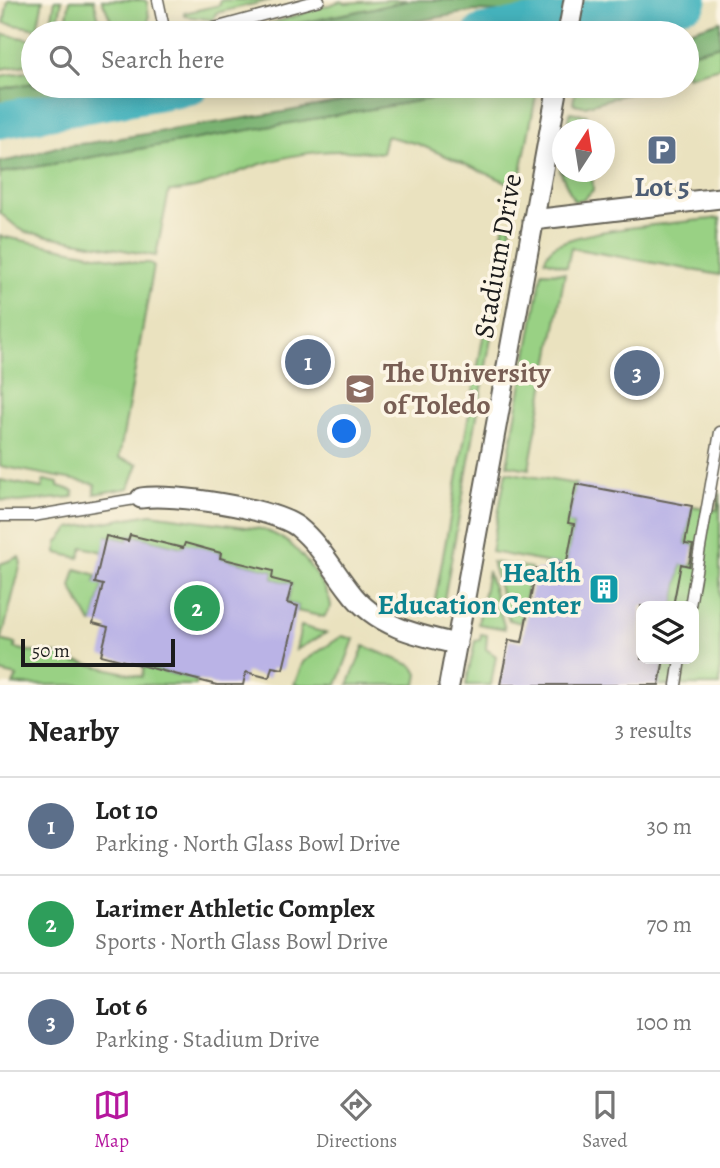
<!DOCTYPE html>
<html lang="en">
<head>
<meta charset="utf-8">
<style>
  body { margin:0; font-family:Alegreya,serif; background:#f6f6f6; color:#222 }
  .controls { position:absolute; right:21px; bottom:21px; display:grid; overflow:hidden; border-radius:14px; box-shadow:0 4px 18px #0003 }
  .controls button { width:63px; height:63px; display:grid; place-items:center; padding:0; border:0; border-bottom:2px solid #e0e0e0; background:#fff; color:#222; font:35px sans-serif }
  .compass { position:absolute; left:552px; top:119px; width:63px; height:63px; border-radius:50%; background:#fff; box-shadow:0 4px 18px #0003; rotate:12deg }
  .scale { position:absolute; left:21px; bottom:18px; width:154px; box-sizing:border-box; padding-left:7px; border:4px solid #1c1c1c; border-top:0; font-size:19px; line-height:24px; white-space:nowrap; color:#1c1c1c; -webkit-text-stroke:5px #fcf5e5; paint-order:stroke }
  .you { position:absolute; left:345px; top:432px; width:24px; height:24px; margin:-18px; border:5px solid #fff; border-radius:50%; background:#1a73e8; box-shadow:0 0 0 10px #1a73e833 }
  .badge { display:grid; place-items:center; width:46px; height:46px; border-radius:50%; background:#b5179e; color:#fff; font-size:23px; font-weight:700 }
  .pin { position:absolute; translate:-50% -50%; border:4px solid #fff; box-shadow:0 2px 7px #0006 }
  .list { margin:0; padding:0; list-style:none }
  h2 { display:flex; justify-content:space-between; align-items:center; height:91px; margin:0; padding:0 28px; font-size:30px }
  h2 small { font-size:23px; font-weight:400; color:#767676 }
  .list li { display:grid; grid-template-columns:46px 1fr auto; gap:21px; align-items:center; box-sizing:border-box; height:98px; padding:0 28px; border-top:2px solid #e0e0e0 }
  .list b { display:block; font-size:26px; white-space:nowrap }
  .list p { margin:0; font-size:23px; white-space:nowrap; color:#767676 }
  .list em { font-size:23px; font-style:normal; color:#767676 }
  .icon { flex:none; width:38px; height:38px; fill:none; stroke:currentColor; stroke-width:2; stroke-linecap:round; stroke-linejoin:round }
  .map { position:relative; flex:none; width:720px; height:685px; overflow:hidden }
  .search { position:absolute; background:#fff; box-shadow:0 4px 18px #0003; left:21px; right:21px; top:21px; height:77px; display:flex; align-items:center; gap:18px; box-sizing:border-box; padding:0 24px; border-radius:38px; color:#767676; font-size:26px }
  .sheet { height:385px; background:#fff }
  nav { display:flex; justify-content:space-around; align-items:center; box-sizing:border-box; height:98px; border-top:2px solid #e0e0e0; background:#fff; font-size:19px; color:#767676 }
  nav a { display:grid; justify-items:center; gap:4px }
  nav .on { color:#b5179e }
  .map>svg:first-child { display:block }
  .green { fill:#99d184; stroke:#5a7650; stroke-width:2 }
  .forest { fill:#7ab372; stroke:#4b6847; stroke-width:2 }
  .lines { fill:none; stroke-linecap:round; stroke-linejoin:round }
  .river { stroke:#45b4be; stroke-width:37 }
  .building { fill:#bab3e6 }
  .service-casing { stroke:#646155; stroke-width:13 }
  .minor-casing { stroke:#646155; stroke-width:23 }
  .service { stroke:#fff; stroke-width:10 }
  .minor { stroke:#fff; stroke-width:19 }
  .labels { text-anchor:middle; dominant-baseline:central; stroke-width:7; stroke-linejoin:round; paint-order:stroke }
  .service-label { font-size:28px; font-weight:bold; fill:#4e5e75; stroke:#fcf5e5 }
  .street-label { font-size:28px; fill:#1c1c1c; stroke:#fcf5e5 }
  .education-label { font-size:28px; font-weight:bold; fill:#785e54; stroke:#fcf5e5; text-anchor:start }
  .culture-label { font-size:28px; font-weight:bold; fill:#0d838f; stroke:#fcf5e5; text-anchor:end }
</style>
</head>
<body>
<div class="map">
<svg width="720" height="685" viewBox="0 0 720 685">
  <rect width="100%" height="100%" fill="#fcf5e5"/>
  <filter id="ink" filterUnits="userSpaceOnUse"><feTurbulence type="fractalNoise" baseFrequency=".0143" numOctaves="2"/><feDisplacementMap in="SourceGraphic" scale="14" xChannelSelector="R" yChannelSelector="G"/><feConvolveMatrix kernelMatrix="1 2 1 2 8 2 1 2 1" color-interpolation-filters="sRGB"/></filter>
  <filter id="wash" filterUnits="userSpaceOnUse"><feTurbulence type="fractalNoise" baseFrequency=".00686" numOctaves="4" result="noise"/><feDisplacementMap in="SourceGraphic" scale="28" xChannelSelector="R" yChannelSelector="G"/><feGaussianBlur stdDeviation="1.57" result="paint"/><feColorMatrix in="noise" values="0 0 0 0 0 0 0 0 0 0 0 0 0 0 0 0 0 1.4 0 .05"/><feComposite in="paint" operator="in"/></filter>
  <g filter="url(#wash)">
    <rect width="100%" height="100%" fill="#eae2bf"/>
    <path class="green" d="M8,0H43L37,29L4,23Z
      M55,0H62L56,33H49Z
      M70,0H94L100,24L93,33H64Z
      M102,0H144L147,2L149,18L146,33H129L112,23Z
      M224,0H271L216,13L213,20L184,16V13L220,5V1Z
      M390,0H412L254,33H242L341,1L345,3Z
      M3,34L33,40V64L0,69Z
      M720,45V67L687,76V54Z
      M33,71V83L0,89V76Z
      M504,86H538L518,187L418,144L386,136L382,153C334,149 305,150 258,165C231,174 198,192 169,191L156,256L26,232L18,228L0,213V173Z
      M576,86H653L585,106L573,104Z
      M570,112L587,115L588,129H567Z
      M562,154V172H592L593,190L584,199L574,201L560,171Z
      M720,218V275L571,248L567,267L545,260C546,254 548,251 553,247C582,228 681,223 720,218Z
      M504,223L511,227L442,611H433Z
      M0,236L137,263H150L154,266L119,458L138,464L129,488L94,494L95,484L0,466Z
      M542,272L565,273L529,469L507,465Z
      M506,472L576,484L568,522L574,524L566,566L491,552Z
      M0,480L42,488L44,480L58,483V486L74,491L73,497L18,502L0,500Z
      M720,493V685H659L664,659H694V606H673L681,564L692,566L696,546L685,544L692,506L717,510Z
      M151,514L261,529C271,532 281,537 290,544C303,554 331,592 331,607L324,617L297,611L298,606L287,603L292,584L272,579L273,571L220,558L221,553L185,544L183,548L130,535L128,541L107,536L103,552L83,547L79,558L57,553V543L70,528Z
      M19,557L21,563L2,638L0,637V564Z
      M492,562L531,568L521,623L509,620Z
      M76,569L97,575L95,582L103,585L93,623H91L71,587Z
      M488,571L505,629L478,624Z
      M301,626L326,633L296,650Z
      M481,634L487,635L486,649L496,656L491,685H466L475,641L480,640Z
      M342,636L354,639L337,685H294L303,662Z
      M0,640L16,644L15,648L46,655L47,652L75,659V663L80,662L142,677L144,666L197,680L196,685H13L17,676L0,672Z
      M364,646L413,666L418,674L416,685H348Z"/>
    <path class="forest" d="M412,0H554L553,6L501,12L475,11L349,33H254Z
      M720,21V45L687,54V33H683Z
      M33,83V86H99L37,99L0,104V89Z
      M421,86H504L0,173V162L21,158L59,146L89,143L289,111Z"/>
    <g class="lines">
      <path class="river" d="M482,33L527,25L627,15L689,0
        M0,120L191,86"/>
    </g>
    <g id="blocks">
      <path class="building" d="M576,484L692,506L685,544L693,545L689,566L681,564L673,606H641V659H664L659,685H500L509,640L522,642L536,569L546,571L548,562L566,566L574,524L568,523Z
        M130,535L183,548L185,543L221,553L220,558L273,571L272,579L292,584L287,603L298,606L283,669L272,667L269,678L246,672L243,685H217L101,655L108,627L93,623L103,585L95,583L106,536L128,541Z"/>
    </g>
  </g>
  <g filter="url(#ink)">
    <use href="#blocks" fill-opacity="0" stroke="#646155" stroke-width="2"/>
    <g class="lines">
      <g class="service-casing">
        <path id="service" d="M158,0L165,33
          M196,33L319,0
          M0,516H33L141,498
          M690,606L720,432
          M676,685L680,659"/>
      </g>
      <g class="minor-casing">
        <path id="minor" d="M568,33L574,0
          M533,220L720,198
          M141,498C172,493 273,508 298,527C319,544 332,568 349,590C375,626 416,635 457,644
          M449,685L558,86"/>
      </g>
      <use href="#service" class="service"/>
      <use href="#minor" class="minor"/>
    </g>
  </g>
  <defs>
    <g id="parking-square" transform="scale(1.575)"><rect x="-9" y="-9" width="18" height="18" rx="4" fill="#5c6f8a" stroke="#fcf5e5"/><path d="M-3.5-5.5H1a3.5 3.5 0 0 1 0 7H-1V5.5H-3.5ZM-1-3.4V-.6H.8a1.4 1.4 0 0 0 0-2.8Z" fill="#fff"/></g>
    <g id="university-square" transform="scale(1.575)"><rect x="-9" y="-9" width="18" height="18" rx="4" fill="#8d6e63" stroke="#fcf5e5"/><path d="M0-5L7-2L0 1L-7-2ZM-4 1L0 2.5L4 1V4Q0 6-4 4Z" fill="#fff"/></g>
    <g id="building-square" transform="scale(1.575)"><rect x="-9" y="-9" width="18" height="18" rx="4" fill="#0f9aa8" stroke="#fcf5e5"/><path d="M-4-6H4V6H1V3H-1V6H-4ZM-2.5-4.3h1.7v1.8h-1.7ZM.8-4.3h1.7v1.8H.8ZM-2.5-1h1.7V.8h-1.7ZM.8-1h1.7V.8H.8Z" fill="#fff"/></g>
  </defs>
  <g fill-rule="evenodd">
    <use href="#parking-square" x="662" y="150"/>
    <use href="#university-square" x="360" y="389"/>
    <use href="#building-square" x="604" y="589"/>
  </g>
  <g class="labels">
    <g class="service-label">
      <text x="662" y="187">Lot 5</text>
    </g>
    <g class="street-label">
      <text transform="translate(498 256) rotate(-80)">Stadium Drive</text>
    </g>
    <g class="education-label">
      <text x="383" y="373">The University<tspan x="383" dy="32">of Toledo</tspan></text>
    </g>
    <g class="culture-label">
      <text x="581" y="573">Health<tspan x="581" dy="32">Education Center</tspan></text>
    </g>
  </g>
</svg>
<div class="controls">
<button><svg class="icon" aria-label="layers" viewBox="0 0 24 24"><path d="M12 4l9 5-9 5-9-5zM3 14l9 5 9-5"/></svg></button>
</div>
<svg class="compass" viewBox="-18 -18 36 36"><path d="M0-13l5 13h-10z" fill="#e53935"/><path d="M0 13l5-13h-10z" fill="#767676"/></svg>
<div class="scale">50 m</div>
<div class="you"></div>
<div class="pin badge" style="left:308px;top:362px;background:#5c6f8a">1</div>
<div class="pin badge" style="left:197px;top:608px;background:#2e9e5b">2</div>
<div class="pin badge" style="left:637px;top:373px;background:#5c6f8a">3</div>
<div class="search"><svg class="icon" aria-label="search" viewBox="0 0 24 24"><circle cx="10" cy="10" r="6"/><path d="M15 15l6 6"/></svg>Search here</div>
</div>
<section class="sheet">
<h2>Nearby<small>3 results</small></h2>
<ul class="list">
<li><span class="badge" style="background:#5c6f8a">1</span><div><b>Lot 10</b><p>Parking · North Glass Bowl Drive</p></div><em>30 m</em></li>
<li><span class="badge" style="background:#2e9e5b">2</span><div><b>Larimer Athletic Complex</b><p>Sports · North Glass Bowl Drive</p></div><em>70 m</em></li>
<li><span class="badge" style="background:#5c6f8a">3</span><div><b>Lot 6</b><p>Parking · Stadium Drive</p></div><em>100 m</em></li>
</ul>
</section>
<nav>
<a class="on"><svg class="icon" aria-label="map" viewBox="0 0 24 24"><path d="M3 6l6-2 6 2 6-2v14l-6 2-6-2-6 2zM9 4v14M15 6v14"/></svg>Map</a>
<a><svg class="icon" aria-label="directions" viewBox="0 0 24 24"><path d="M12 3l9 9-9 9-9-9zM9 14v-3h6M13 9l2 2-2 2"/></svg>Directions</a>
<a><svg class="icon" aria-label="saved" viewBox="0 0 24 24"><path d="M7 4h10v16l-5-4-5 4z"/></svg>Saved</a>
</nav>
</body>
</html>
